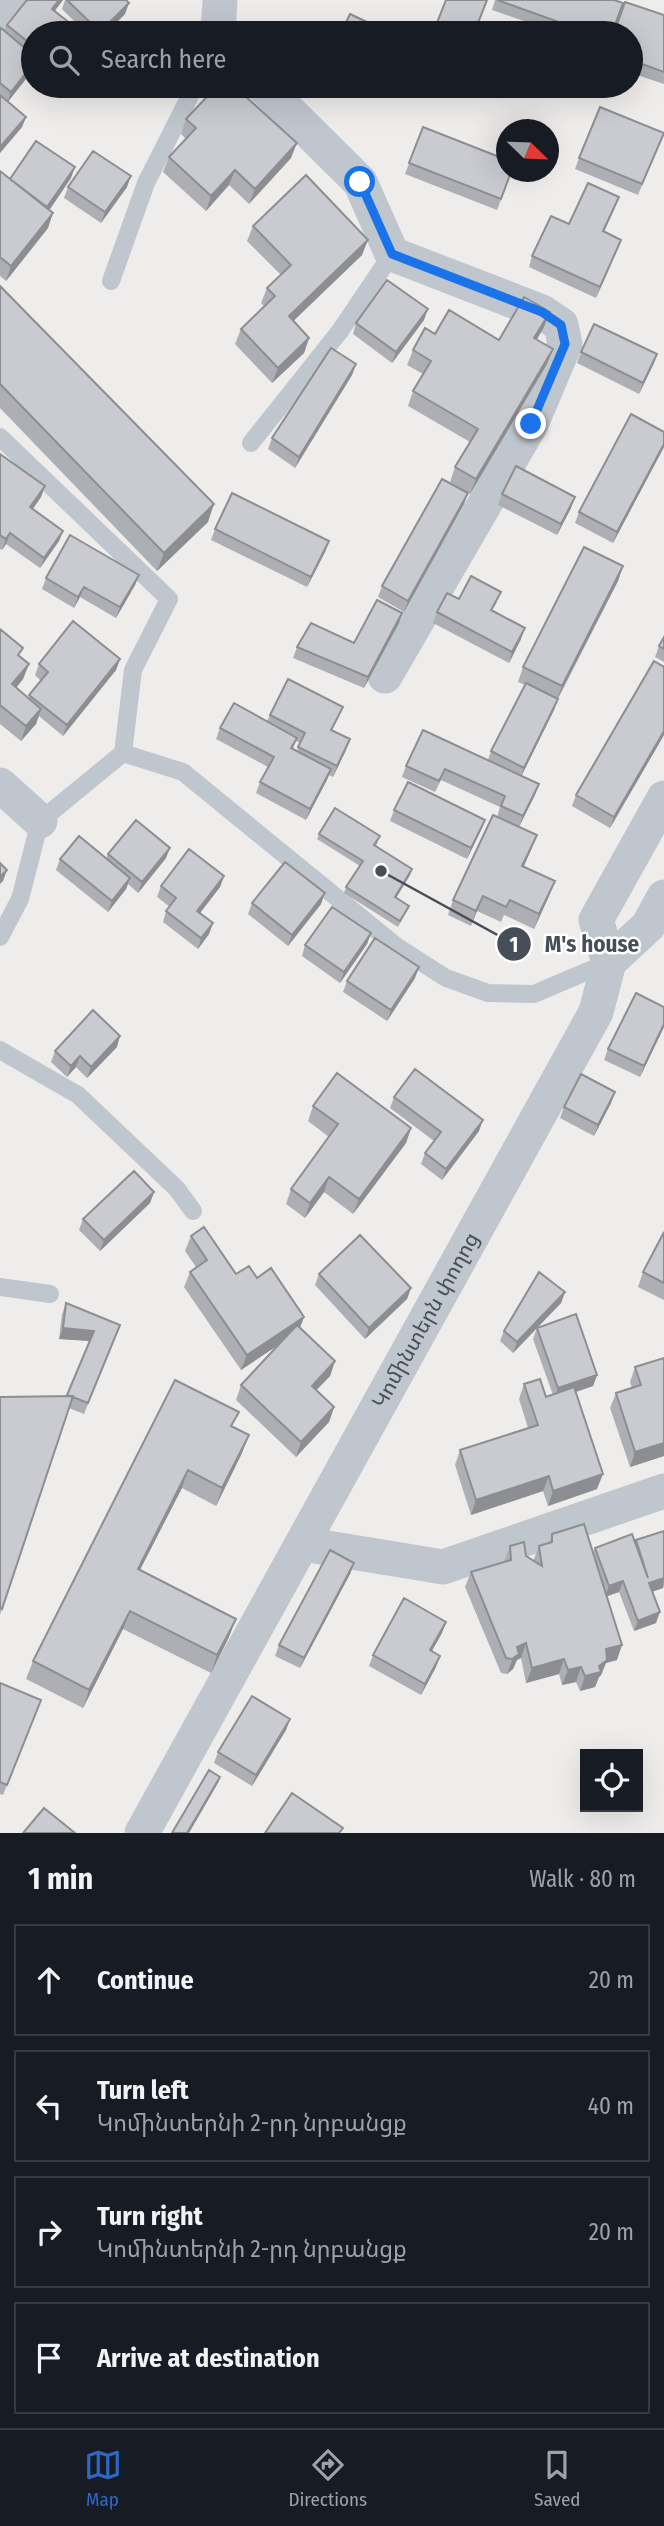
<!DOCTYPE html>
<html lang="en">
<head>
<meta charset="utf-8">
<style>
  body { margin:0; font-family:"Fira Sans Condensed","Noto Sans Armenian",sans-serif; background:#242831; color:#f1f3f6 }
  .controls { position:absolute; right:21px; bottom:21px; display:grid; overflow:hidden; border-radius:0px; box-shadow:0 7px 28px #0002 }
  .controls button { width:63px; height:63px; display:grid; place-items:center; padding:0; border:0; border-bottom:2px solid #363941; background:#171b24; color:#f1f3f6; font:35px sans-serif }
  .compass { position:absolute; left:496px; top:119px; width:63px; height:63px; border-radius:50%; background:#171b24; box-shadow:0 7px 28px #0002; rotate:113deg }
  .stop { position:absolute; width:21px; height:21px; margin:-16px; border:5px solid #1a73e8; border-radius:50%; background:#fff }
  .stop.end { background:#1a73e8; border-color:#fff; box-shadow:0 2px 7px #0008 }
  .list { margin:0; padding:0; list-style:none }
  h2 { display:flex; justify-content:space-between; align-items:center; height:91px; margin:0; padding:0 28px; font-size:30px }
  h2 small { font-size:23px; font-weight:400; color:#9ea1a6 }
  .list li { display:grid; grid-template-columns:46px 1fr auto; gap:21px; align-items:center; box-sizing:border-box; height:112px; margin:0 14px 14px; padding:0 14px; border:2px solid #363941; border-radius:0px }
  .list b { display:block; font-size:26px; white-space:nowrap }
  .list p { margin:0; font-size:23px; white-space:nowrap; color:#9ea1a6 }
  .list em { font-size:23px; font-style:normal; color:#9ea1a6 }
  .icon { flex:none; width:38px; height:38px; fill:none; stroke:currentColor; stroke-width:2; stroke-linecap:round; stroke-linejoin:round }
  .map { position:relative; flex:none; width:664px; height:1833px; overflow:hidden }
  .search { position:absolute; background:#171b24; box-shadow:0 7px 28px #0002; left:21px; right:21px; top:21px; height:77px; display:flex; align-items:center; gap:18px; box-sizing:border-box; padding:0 24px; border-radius:38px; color:#9ea1a6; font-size:26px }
  .sheet { height:595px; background:#171b24 }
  nav { display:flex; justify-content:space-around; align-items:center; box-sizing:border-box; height:98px; border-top:2px solid #363941; background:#171b24; font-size:19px; color:#9ea1a6 }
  nav a { display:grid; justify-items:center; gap:4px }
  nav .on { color:#2f67c6 }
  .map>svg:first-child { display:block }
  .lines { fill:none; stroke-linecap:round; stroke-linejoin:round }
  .lane { stroke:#bfc6cd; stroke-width:18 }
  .street { stroke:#bfc6cd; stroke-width:35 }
  .wall { fill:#aeafb4; fill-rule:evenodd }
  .shaded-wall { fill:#8d8e92 }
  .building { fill:#cacbd1; stroke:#8d8e92; stroke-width:2 }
  .route { stroke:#1a73e8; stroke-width:9 }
  .labels { text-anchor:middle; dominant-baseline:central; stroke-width:5; stroke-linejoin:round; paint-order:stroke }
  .street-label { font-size:21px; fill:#474e57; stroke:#fff }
  .leader { fill:none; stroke:#474e57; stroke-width:2.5 }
  .callout-dot { fill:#474e57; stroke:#fff; stroke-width:2.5 }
  .mark-label { font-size:21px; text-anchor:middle; font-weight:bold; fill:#fff }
  .callout-label { font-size:23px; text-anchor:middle; font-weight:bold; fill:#474e57; stroke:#fff; stroke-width:5; stroke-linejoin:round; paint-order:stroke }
</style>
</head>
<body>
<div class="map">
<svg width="664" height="1833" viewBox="0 0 664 1833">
  <rect width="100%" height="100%" fill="#efecec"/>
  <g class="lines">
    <path class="lane" d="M111,281L146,183L195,86
      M0,437L169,599L133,670L123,753L40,821L20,899L0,937
      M251,443L340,331L392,254
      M123,753L183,772L396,946L446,978L488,993L534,994L609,962
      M0,1050L78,1095L177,1189L193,1211
      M0,1287L50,1294"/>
    <g class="street">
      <path d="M0,21L19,0"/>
      <path d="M218,33L220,0"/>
      <path d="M263,86L360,182L392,254L542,312L561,325L565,344L531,424L385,676"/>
      <path d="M0,785L40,821"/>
      <path d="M609,962L648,926L664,897"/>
      <path d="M303,1544L443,1567L664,1491"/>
      <path id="s1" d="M142,1833L596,1012L609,962L596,920L664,798"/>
    </g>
  </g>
  <path class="wall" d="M27,0H63L33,33V70L8,101L26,117L22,127L0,153V30L4,31L7,25Z
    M65,0H126L125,14L106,33H86L62,9Z
    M495,0H614L555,32L492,10Z
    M664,15V84L631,73V33Z
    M186,119L291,158L249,204L229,185L206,211L163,172L169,157L186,139L181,134Z
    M423,127L512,172L497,210L405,174Z
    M664,133L638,195L575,169L579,158Z
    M0,171L10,179L71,178L49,210L48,228L6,281L0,276Z
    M68,187H127L101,223L64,198Z
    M615,208L604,232L617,250L596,298L529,267L532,256Z
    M253,226L362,255L293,321L309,338L304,353L272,383L235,344L241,329L264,306L261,303L267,288L281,275L247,241Z
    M0,286L208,522L157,571L0,408Z
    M424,320L392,363L353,334L356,323Z
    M544,327L537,339L547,364L470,494L450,482L455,467L470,442L408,406L413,391L423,374L407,365L413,350L435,334L499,340Z
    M581,352L657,354L653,365L639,394L577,363Z
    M356,364L352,375L295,468L268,449L272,438Z
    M664,432V447L613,543L575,523L579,512Z
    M0,454L45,486L41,497L33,509L63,531L59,541L40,568L6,544L2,550L0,549Z
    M468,493L464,504L404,612L378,597L382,586Z
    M502,494L571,508L557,535L498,505Z
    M215,529L329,541L325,552L307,587L211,540Z
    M623,566L618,581L558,699L554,710L521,776L539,784L519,827L537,835L524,866L549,896L534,929L504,915L501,922L477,911L471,926L448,915L453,900L497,817L500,807L441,780L435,792L402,777L406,766L488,760L491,751L525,685L518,682L523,667Z
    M139,575L135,585L116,618L80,597L74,608L42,589L46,578Z
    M459,599L497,602L492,611L521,639L509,663L433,623L437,612Z
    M402,613L399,623L364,688L293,658L297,647L354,643Z
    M0,629L20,657L29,664L23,679L16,688L28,698L41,681L35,675L39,664L120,659L116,670L63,736L39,716L36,724L21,741L0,724Z
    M664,637V662L655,657L659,646Z
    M664,667V735L610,828L572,806L576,795Z
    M270,715L339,717L332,730L346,750L333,777L329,775L306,820L256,793L260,782L268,767L216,739L220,728L267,721ZM296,741L300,743L297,751L293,749Z
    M394,810L481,830L467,859L390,821Z
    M319,834L378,842L376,846L410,875L396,898L409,906L398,927L344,893L346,887L360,866L317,839Z
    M108,854L166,858L138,893L128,884L126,889L108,912L56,870L60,859H106Z
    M224,876L220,887L200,913L213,923L209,934L198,949L163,922L166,911L170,907L157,897L161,886Z
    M252,903L321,904L288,946L248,914Z
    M371,933L367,944L340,983L302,956L305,945Z
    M415,978L387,1021L343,992L347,981Z
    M664,1007V1027L640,1077L604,1060L608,1049Z
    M117,1047L87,1078L76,1067L67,1077L51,1062L55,1051Z
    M615,1092L611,1103L594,1136L560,1118L564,1107Z
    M394,1097L479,1131L442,1180L421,1164L425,1153L434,1141L390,1108Z
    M313,1106L411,1128L406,1143L353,1214L324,1192L305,1218L286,1204L291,1189L329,1137L308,1121Z
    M154,1192L150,1203L100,1251L79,1230L83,1219Z
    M664,1232V1300L638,1287L643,1272Z
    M191,1236L236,1274L257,1278L304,1317L300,1328L335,1361L330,1376L316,1390L334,1407L329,1422L296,1457L236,1400L241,1385L279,1344L241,1370L184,1287L190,1272L196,1267L185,1251Z
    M319,1274L411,1288L407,1299L365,1339L315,1285Z
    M565,1292L561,1303L513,1353L500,1341L504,1331Z
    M66,1303L120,1325L84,1414L69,1408L0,1615V1397H67L90,1341L59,1339L62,1314Z
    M537,1328L597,1375L593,1386L576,1392L597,1489L548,1506L543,1491L471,1515L455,1465L460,1450L528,1428L519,1399L524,1384L546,1397L553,1395L533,1339Z
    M635,1367L664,1456L630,1467L610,1408L616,1393L632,1388L630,1382Z
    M175,1380L233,1427L242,1453L216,1506L182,1488L140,1570L229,1637L211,1673L123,1629L83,1708L26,1679L33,1661Z
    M664,1531V1586L663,1588L652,1592L656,1623L634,1631L619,1592L607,1596L617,1660L606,1663L601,1675L599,1677L595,1687L580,1691L576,1682L562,1685L559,1674L526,1683L521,1658L517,1660L513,1669L507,1674L501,1673L465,1587L471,1572L504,1562L510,1546L533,1561L539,1546L549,1543L552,1534L593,1552L595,1548L635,1543L636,1540Z
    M354,1563L350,1574L300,1668L275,1656L279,1645Z
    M442,1633L432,1651L436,1667L421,1695L369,1666L373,1655Z
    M0,1683L41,1700L3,1795L0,1794Z
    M290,1719L286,1730L252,1786L214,1763L218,1752Z"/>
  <path class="shaded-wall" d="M59,0H63L48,20L52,9Z
    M129,3L125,14L106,33H100Z
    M33,64V70L7,103L11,92Z
    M26,117L22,127L0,153V147Z
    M297,143L291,158L249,204L255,189Z
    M75,167L71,178L44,218L47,207Z
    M235,170L229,185L206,211L211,196Z
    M131,176L127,187L101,223L105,212Z
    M53,213L48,228L6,281L11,266Z
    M368,240L362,255L283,331L289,316Z
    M621,240L617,250L596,298L600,287Z
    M428,309L424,320L392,363L396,352Z
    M550,312L544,327L529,353L534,338Z
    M309,338L304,353L272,383L278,368Z
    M553,349L547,364L470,494L476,479Z
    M657,354L653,365L639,394L643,383Z
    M356,364L352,375L295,468L299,457Z
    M664,444V447L613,543L617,532Z
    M45,486L41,497L26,518L30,507Z
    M468,493L464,504L404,612L408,601Z
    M575,497L571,508L557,535L561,524Z
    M214,504L208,522L157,571L164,553Z
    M63,531L59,541L40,568L44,558Z
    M10,533L6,544L2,550L6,539Z
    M329,541L325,552L307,587L311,577Z
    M623,566L618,581L556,701L562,686Z
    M139,575L135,585L116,618L120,607Z
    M84,587L80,597L74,608L78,597Z
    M402,613L399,623L364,688L368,677Z
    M525,628L521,639L509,663L512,652Z
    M120,659L116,670L63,736L67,725Z
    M29,664L23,679L7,699L12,684Z
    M558,699L554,710L520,779L524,768Z
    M41,709L36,724L21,741L26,726Z
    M664,731V735L610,828L614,817Z
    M350,739L346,750L333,777L337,766Z
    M331,769L327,780L306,820L310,809Z
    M539,784L535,795L519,827L523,816Z
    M485,820L481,830L467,859L471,848Z
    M537,835L531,850L517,881L522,866Z
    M170,848L166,858L138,893L142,882Z
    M412,869L410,875L393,903L395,897Z
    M7,870L3,881L0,884V877Z
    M224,876L220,887L193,922L197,911Z
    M130,878L126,889L108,912L112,901Z
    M555,881L549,896L534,929L539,914Z
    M325,893L321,904L288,946L292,935Z
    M483,896L471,926L476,911Z
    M213,923L209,934L198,949L201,938Z
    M371,933L367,944L340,983L344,972Z
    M419,967L415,978L387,1021L391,1010Z
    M664,1024V1027L640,1077L644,1066Z
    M120,1036L117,1047L87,1078L91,1067Z
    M80,1056L76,1067L67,1077L71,1066Z
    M615,1092L611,1103L594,1136L598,1125Z
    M483,1120L479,1131L442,1180L446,1169Z
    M411,1128L406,1143L353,1214L359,1199Z
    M329,1177L324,1192L305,1218L310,1203Z
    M154,1192L150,1203L100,1251L104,1240Z
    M411,1288L407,1299L365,1339L369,1328Z
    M565,1292L561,1303L513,1353L517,1342Z
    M304,1317L298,1332L241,1370L247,1355Z
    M63,1328L94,1331L90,1341L59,1339Z
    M335,1361L330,1376L306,1401L312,1386Z
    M597,1375L593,1386L554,1399L558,1388Z
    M334,1407L329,1422L296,1457L301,1442Z
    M249,1435L242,1453L216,1506L222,1488Z
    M664,1443V1456L630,1467L635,1452Z
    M188,1470L182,1488L131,1587L138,1569Z
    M603,1474L597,1489L548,1506L553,1491Z
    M549,1476L543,1491L471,1515L476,1500Z
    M354,1563L350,1574L300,1668L304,1658Z
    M664,1578L663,1588L645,1594L649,1583Z
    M623,1581L619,1592L605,1597L609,1586Z
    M130,1611L123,1629L83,1708L89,1690Z
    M660,1612L656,1623L634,1631L638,1621Z
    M236,1619L229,1637L211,1673L217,1655Z
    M446,1622L442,1633L426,1661L430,1650Z
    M526,1643L521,1658L517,1660L513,1669L507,1674L517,1647Z
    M622,1645L617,1660L606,1663L601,1675L599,1677L595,1687L580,1691L585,1676L606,1649Z
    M440,1656L436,1667L421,1695L425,1684Z
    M564,1659L559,1674L526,1683L532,1668Z
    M581,1667L576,1682L562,1685L568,1670Z
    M290,1719L286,1730L252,1786L256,1775Z
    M220,1777L218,1783L189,1833H187Z"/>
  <path class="building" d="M27,0H59L52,9L81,32L80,33H33V46L7,25Z
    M67,0H126L129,3L100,32Z
    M446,0H487L474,33H433Z
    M497,0H614L623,3L612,33H555L559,22Z
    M625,2L664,15V72L631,60V33H614Z
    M350,14L390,33H341Z
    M1,28L33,55V64L11,92L0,83V30Z
    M217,86H234L297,143L255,189L235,170L211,196L169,157L196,128L186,119Z
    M0,95L26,117L0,147Z
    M600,107L664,133L642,184L579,158Z
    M423,127L507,160V172H511L501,199L409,163Z
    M36,141L75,167L47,207L10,179Z
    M93,151L131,176L105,212L68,187Z
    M0,171L53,213L11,266L0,257Z
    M306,175L368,240L289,316L309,338L278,368L241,329L275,296L267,288L291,265L253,226Z
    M588,183L619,197L603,231L621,240L600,287L532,256L551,216L569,224Z
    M387,280L428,309L396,352L356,323Z
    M0,286L214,504L164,553L0,384Z
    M524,297L550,312L534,338L553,349L476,479L455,467L478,429L413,391L431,361L413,350L425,328L435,334L449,310L499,340Z
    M594,324L657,354L643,383L581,352Z
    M331,348L356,364L299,457L272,438Z
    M631,414L664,432V444L617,532L579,512Z
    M0,454L45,486L30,507L63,531L44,558L10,533L6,539L0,535Z
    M516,466L575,497L561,524L502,494Z
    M442,479L468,493L408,601L382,586Z
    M232,493L329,541L311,577L215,529Z
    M70,535L139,575L120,607L84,587L78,597L46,578Z
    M584,547L623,566L562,686L523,667Z
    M471,576L501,592L491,610L525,628L512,652L437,612L447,593L459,599Z
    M377,600L402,613L368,677L297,647L311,623L354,643Z
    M73,621L120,659L67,725L29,695L48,672L39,664Z
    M0,629L23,648L18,655L29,664L12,684L41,709L26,726L0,705Z
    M664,637V649L659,646Z
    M654,661L664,667V731L614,817L576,795Z
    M288,679L343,707L331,730L350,739L337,766L298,747L305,733L270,715Z
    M526,683L558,699L524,768L491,751Z
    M234,703L297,738L291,748L331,769L310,809L260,782L274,757L220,728Z
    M423,730L539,784L523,816L501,806L505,796L445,769L439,781L406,766Z
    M408,782L485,820L471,848L394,810Z
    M335,808L380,836L374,845L412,869L395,897L409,906L400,921L346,887L363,861L319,834Z
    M493,815L537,835L522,866L555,881L539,914L510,900L506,907L483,896L476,911L453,900Z
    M136,820L170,848L142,882L108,854Z
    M79,836L130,878L112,901L60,859Z
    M189,849L224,876L197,911L213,923L201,938L166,911L176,898L161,886Z
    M285,862L325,893L292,935L252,903Z
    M0,863L7,870L0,877Z
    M332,907L371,933L344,972L305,945Z
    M375,938L419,967L391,1010L347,981Z
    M636,993L664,1007V1024L644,1066L608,1049Z
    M93,1010L120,1036L91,1067L80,1056L71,1066L55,1051Z
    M415,1069L483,1120L446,1169L425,1153L441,1132L394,1097Z
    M337,1073L411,1128L359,1199L329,1177L310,1203L291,1189L338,1124L313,1106Z
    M581,1074L615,1092L598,1125L564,1107Z
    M134,1171L154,1192L104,1240L83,1219Z
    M204,1227L236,1274L249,1266L257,1278L271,1268L304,1317L247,1355L190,1272L207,1260L191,1236Z
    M664,1232V1283L643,1272Z
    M360,1235L411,1288L369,1328L319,1274Z
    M539,1272L565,1292L517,1342L504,1331Z
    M66,1303L120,1325L88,1403L67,1395L94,1331L63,1328Z
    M576,1314L597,1375L558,1388L537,1328Z
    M297,1325L335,1361L312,1386L334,1407L301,1442L241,1385Z
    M664,1358V1443L635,1452L616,1393L641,1385L635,1367Z
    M540,1379L546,1397L574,1387L603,1474L553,1491L549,1476L476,1500L460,1450L538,1425L524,1384Z
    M175,1380L239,1412L231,1426L249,1435L222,1488L188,1470L138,1569L236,1619L217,1655L130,1611L89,1690L33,1661Z
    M73,1396L2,1609L0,1608V1397Z
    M584,1524L622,1645L606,1649L607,1660L599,1666L601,1672L585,1676L581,1667L568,1670L564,1659L532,1668L526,1643L517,1647L519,1654L512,1659L506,1658L471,1572L511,1560L510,1546L524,1542L526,1556L542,1566L539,1546L552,1542V1534Z
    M664,1531V1578L649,1583L660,1612L638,1621L623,1581L609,1586L595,1548L632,1534L648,1578L636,1540Z
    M330,1550L354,1563L304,1658L279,1645Z
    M404,1598L446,1622L430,1650L440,1656L425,1684L373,1655Z
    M0,1683L41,1700L7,1785L0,1782Z
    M252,1696L290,1719L256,1775L218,1752Z
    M209,1770L220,1777L187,1833H172Z
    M292,1793L343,1828L339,1833H265Z
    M44,1808L75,1833H23Z"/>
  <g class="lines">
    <path class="route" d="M360,182L392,254L542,312L561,325L565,344L531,424"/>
  </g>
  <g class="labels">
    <g class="street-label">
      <text stroke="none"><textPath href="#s1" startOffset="586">Կոմինտերն փողոց</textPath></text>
    </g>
  </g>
  <path class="leader" d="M381 871L514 944"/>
  <g class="callout-dot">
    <circle cx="381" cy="871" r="7"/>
    <circle cx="514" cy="944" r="18"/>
  </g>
  <g class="mark-label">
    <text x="514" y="952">1</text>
  </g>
  <g class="callout-label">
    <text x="592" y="952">M's house</text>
  </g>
</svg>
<div class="controls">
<button><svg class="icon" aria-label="locate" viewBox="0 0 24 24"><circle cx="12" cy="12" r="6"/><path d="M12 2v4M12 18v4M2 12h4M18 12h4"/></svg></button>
</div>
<svg class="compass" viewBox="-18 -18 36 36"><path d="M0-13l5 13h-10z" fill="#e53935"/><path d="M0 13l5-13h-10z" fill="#9ea1a6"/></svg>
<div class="stop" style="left:360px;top:182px"></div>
<div class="stop end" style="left:531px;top:424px"></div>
<div class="search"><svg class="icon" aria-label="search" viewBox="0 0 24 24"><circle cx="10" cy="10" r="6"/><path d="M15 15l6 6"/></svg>Search here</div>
</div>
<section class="sheet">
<h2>1 min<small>Walk · 80 m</small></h2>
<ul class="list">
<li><svg class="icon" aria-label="ahead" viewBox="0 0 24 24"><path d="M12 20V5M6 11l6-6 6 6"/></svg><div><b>Continue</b></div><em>20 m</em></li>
<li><svg class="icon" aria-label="left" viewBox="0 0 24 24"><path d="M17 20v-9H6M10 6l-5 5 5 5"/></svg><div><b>Turn left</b><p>Կոմինտերնի 2-րդ նրբանցք</p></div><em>40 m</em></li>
<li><svg class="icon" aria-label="right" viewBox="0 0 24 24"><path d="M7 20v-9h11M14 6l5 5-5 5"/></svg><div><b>Turn right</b><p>Կոմինտերնի 2-րդ նրբանցք</p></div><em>20 m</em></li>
<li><svg class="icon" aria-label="arrive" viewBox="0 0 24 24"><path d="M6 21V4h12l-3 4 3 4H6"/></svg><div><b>Arrive at destination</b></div></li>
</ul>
</section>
<nav>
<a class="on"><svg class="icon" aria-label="map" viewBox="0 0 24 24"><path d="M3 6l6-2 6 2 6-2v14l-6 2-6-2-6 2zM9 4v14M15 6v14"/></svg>Map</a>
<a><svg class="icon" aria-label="directions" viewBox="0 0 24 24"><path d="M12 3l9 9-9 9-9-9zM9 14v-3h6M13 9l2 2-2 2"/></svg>Directions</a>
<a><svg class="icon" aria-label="saved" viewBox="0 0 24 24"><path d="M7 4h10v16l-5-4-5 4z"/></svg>Saved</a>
</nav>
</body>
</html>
